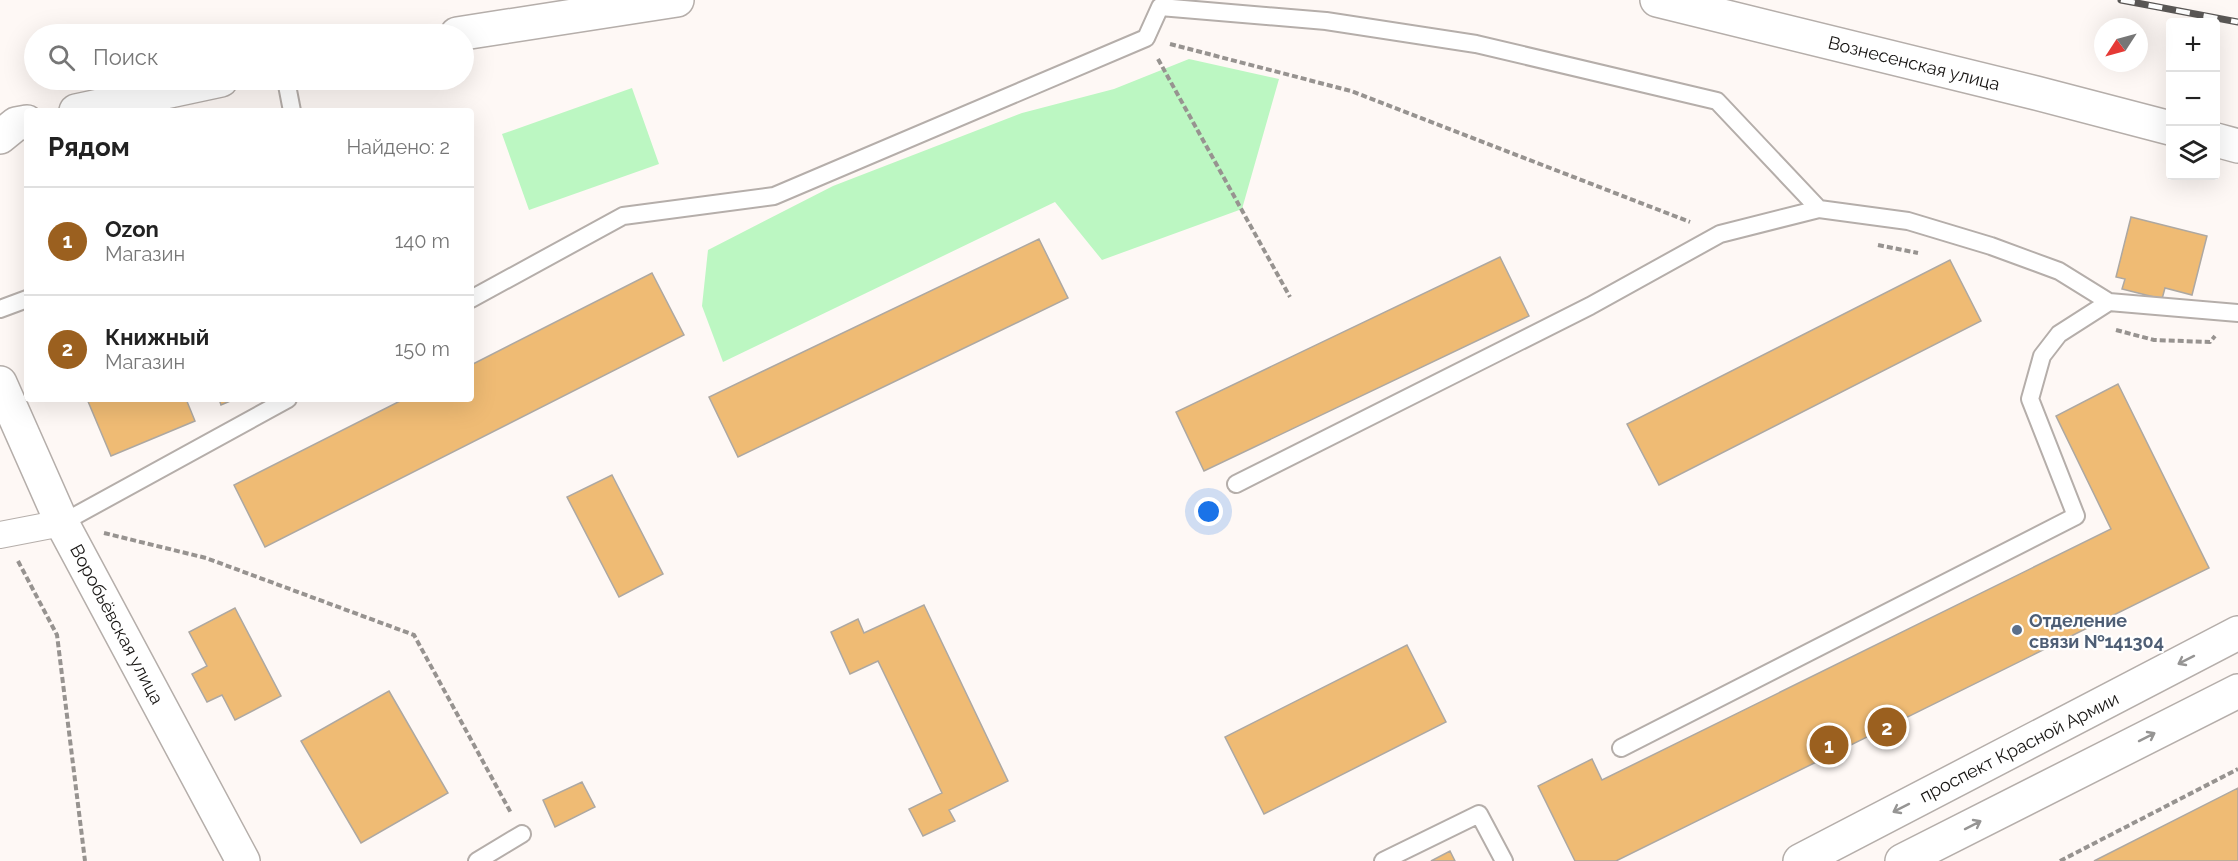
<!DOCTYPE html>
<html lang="ru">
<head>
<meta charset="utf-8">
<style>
  body { margin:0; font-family:Raleway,sans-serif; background:#f6f6f6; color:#222 }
  .controls { position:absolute; right:18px; top:18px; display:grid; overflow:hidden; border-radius:6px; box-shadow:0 6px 24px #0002 }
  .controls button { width:54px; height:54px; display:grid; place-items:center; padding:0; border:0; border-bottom:2px solid #e0e0e0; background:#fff; color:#222; font:30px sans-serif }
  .compass { position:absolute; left:2094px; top:18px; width:54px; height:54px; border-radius:50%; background:#fff; box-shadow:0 6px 24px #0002; rotate:234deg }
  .you { position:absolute; left:1209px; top:512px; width:21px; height:21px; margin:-15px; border:4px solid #fff; border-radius:50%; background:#1a73e8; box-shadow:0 0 0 9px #1a73e833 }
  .badge { display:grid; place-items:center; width:39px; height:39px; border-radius:50%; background:#9b601f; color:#fff; font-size:20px; font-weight:700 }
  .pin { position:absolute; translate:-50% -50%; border:3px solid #fff; box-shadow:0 2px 6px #0006 }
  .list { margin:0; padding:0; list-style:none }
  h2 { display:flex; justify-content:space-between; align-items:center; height:78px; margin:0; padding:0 24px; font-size:26px }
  h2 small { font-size:20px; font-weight:400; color:#767676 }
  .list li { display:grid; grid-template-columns:39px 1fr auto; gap:18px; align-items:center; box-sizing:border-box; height:108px; padding:0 24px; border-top:2px solid #e0e0e0 }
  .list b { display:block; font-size:22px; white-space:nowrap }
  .list p { margin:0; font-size:20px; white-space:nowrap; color:#767676 }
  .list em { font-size:20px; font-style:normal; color:#767676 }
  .icon { flex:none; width:33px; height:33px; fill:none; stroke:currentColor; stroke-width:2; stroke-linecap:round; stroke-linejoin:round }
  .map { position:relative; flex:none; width:2238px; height:861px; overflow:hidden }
  .search { position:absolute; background:#fff; box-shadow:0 6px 24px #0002; left:24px; top:24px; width:450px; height:66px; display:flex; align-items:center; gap:15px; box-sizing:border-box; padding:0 21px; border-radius:33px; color:#767676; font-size:22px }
  .panel { position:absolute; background:#fff; box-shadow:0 6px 24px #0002; left:24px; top:108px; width:450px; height:294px; border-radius:6px }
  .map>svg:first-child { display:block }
  .green { fill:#bcf7c2 }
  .building { fill:#efbb74; stroke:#ada8a2; stroke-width:1.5 }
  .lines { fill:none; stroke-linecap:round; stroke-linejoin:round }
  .service-casing { stroke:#b5aeaa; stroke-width:20 }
  .pedestrian-casing { stroke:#b5aeaa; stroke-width:28 }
  .secondary-casing { stroke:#b5aeaa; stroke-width:36 }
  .path { stroke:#979390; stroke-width:4; stroke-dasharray:6 3; stroke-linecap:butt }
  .service { stroke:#fff; stroke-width:16 }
  .pedestrian { stroke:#fff; stroke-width:26 }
  .secondary { stroke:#fff; stroke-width:33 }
  .rail-casing { stroke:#5a5755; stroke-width:7 }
  .rail { stroke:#fff; stroke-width:4.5; stroke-dasharray:14; stroke-linecap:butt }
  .oneway { stroke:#969594 }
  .service-dot { fill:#5c6f8a; stroke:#fff; stroke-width:2 }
  .labels { text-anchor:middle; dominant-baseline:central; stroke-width:4.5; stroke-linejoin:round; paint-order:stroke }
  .street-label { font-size:18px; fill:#161412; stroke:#fff }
  .service-label { font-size:18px; font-weight:bold; fill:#4e5e75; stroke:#fff; text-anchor:start }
</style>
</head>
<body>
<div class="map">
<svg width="2238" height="861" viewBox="0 0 2238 861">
  <rect width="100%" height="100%" fill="#fef8f5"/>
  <path class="green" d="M1189,59L1279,79L1242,209L1102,260L1055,202L723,362L702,306L708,250L833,186L1022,113L1114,89Z
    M632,88L659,164L529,210L502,134Z"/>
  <path class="building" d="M2131,217L2207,236L2192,295L2165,288L2162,299L2122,289L2125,279L2116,277Z
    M1039,239L1068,298L738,457L709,397Z
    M1500,257L1529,316L1204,471L1176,412Z
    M1950,260L1981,321L1659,485L1627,424Z
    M652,273L684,335L265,547L234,485L404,399H471V365Z
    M2118,384L2209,568L1616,861H1575L1538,786L1592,759L1602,780L2111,529L2056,416Z
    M87,399H186L195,421L111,456Z
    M219,399H235L221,405Z
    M612,475L663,574L619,597L567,497Z
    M924,605L1008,781L949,810L955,821L923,836L909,809L942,793L878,661L850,674L831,632L858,619L864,633Z
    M235,608L281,696L235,720L222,695L207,702L192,674L207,666L189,632Z
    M1407,645L1446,722L1264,814L1225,737Z
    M389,691L448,793L361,843L301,741Z
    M582,782L595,807L555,827L543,800Z
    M2238,788V861H2094Z
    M1450,851L1455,861H1431Z"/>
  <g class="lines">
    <g class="service-casing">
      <path id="service" d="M286,80L292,111
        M1819,209L1908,221L1991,246L2059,271L2109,302
        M471,299L623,216L774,196L1146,38L1160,7L1326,21L1476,44L1717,101L1819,209L1720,234L1590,306L1236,484
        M0,309L27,299
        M62,523L288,399
        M1621,748L2076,516L2030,399L2042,356L2059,334L2109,302L2238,313
        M477,861L522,834
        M1383,861L1479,814L1504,861"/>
    </g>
    <g class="pedestrian-casing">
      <path id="pedestrian" d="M0,535L62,523"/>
    </g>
    <g class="secondary-casing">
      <path id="secondary" d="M1657,0L2036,93L2170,128
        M457,34L677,0
        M76,111L221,80
        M0,137L16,124L27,122
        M2216,140L2238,146
        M0,383L62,523L243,861
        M1800,861L2238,633
        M1902,861L2238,691"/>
    </g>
    <path class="path" d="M1170,44L1351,91L1690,222
      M1158,59L1290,297
      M1878,245L1918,253
      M2116,330L2154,340L2210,342L2215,336
      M104,533L206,558L414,635L511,813
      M18,561L57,635L85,861
      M2060,861L2238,769"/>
    <use href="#service" class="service"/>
    <use href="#pedestrian" class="pedestrian"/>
    <use href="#secondary" class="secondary"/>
    <g class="rail-casing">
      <path id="rail" d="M2121,0L2238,22"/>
    </g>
    <use href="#rail" class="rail"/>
  </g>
  <defs><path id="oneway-shaft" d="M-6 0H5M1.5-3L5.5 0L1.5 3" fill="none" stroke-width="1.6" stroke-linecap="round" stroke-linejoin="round" transform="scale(1.5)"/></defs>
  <g class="oneway">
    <use href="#oneway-shaft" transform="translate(2186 660) rotate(153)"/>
    <use href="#oneway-shaft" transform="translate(2147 737) rotate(-27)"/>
    <use href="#oneway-shaft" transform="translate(1901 808) rotate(153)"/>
    <use href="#oneway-shaft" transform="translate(1973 825) rotate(-27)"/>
  </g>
  <circle class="service-dot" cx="2017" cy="630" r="6"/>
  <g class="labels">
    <g class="street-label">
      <text transform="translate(1914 63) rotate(14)">Вознесенская улица</text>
      <text transform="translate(117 624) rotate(62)">Воробьёвская улица</text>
      <text transform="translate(2019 747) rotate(-27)">проспект Красной Армии</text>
    </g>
    <g class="service-label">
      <text x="2029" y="620">Отделение<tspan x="2029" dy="21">связи №141304</tspan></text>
    </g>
  </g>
</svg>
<div class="controls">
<button>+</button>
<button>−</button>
<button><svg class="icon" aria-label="layers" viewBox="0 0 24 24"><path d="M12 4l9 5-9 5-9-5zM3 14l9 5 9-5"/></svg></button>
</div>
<svg class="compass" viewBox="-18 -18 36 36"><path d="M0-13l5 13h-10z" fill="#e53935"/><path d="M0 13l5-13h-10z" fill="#767676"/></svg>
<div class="you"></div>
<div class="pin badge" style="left:1829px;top:745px">1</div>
<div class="pin badge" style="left:1887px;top:727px">2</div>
<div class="search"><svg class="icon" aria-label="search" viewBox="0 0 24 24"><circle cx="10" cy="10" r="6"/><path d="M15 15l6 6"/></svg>Поиск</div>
<section class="panel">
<h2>Рядом<small>Найдено: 2</small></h2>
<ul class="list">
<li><span class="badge">1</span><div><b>Ozon</b><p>Магазин</p></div><em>140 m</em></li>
<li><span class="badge">2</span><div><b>Книжный</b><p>Магазин</p></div><em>150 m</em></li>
</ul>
</section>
</div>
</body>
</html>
